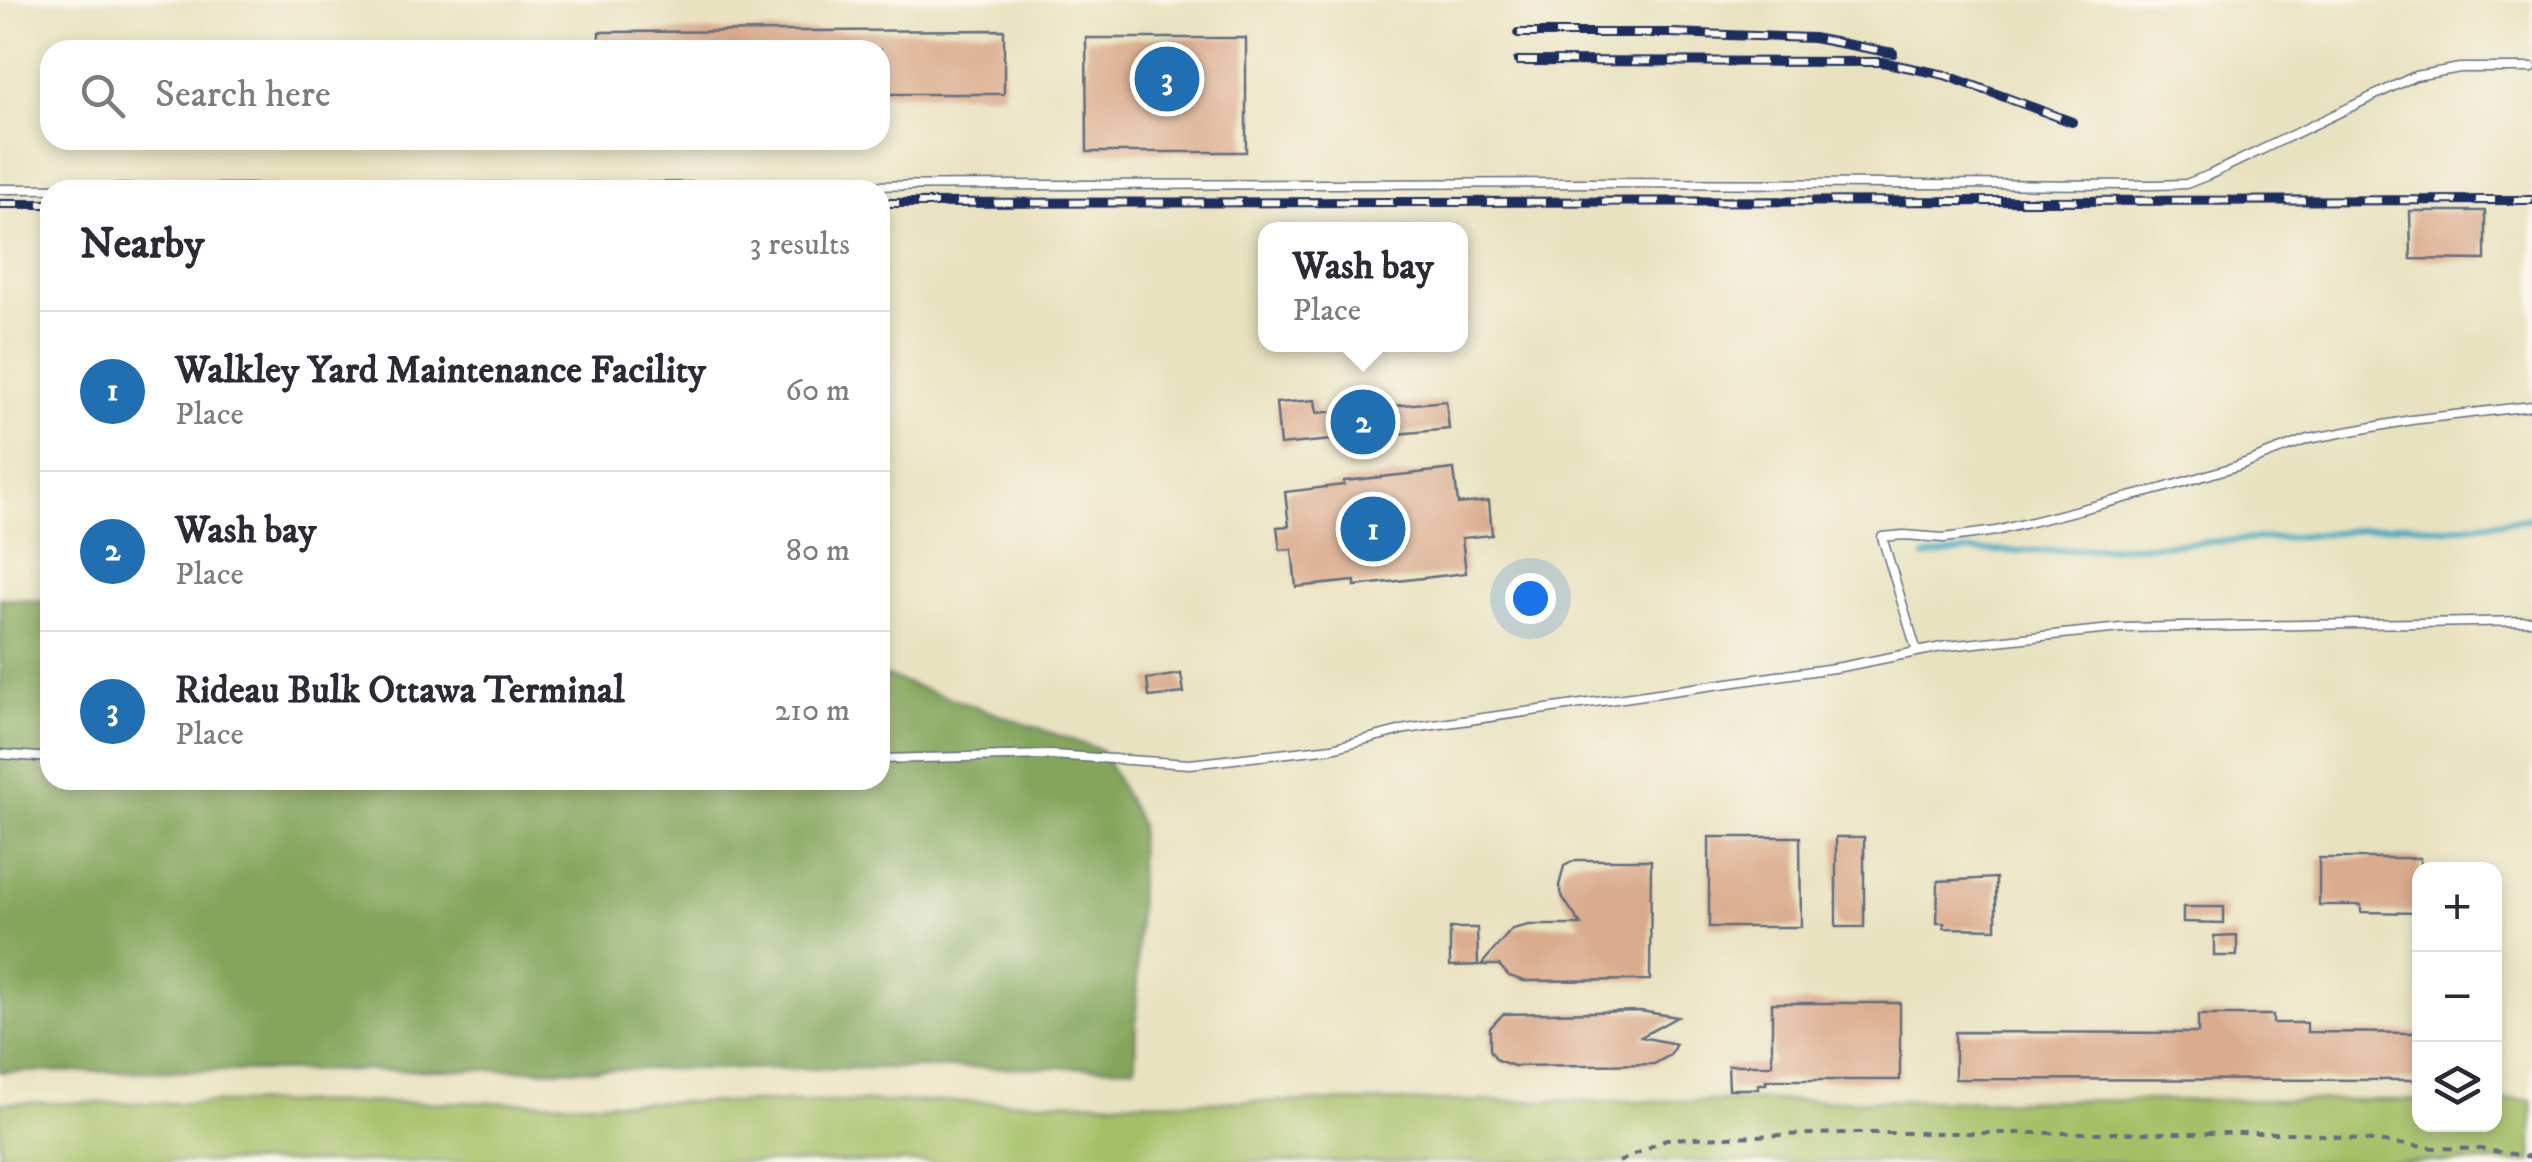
<!DOCTYPE html>
<html lang="en">
<head>
<meta charset="utf-8">
<style>
  body { margin:0; font-family:"IM FELL DW Pica",serif; background:#f2f2f3; color:#2b2b33 }
  .controls { position:absolute; right:30px; bottom:30px; display:grid; overflow:hidden; border-radius:20px; box-shadow:0 5px 15px #0003 }
  .controls button { width:90px; height:90px; display:grid; place-items:center; padding:0; border:0; border-bottom:2px solid #e1e1e2; background:#fff; color:#2b2b33; font:50px sans-serif }
  .you { position:absolute; left:1530px; top:598px; width:35px; height:35px; margin:-25px; border:8px solid #fff; border-radius:50%; background:#1a73e8; box-shadow:0 0 0 15px #1a73e833 }
  .badge { display:grid; place-items:center; width:65px; height:65px; border-radius:50%; background:#1f6fb2; color:#fff; font-size:32px; font-weight:700 }
  .pin { position:absolute; translate:-50% -50%; border:5px solid #fff; box-shadow:0 2px 10px #0006 }
  .popup { position:absolute; left:1258px; top:222px; width:210px; height:130px; box-sizing:border-box; display:grid; place-content:center; border-radius:20px; background:#fff; filter:drop-shadow(0 2px 8px #0005); font-size:32px; white-space:nowrap; color:#7c7c81 }
  .popup b { font-size:38px; color:#2b2b33 }
  .popup::after { content:''; position:absolute; left:50%; top:100%; margin-left:-20px; border:20px solid transparent; border-top-color:#fff }
  .list { margin:0; padding:0; list-style:none }
  h2 { display:flex; justify-content:space-between; align-items:center; height:130px; margin:0; padding:0 40px; font-size:42px }
  h2 small { font-size:32px; font-weight:400; color:#7c7c81 }
  .list li { display:grid; grid-template-columns:65px 1fr auto; gap:30px; align-items:center; box-sizing:border-box; height:160px; padding:0 40px; border-top:2px solid #e1e1e2 }
  .list b { display:block; font-size:38px; white-space:nowrap }
  .list p { margin:0; font-size:32px; white-space:nowrap; color:#7c7c81 }
  .list em { font-size:32px; font-style:normal; color:#7c7c81 }
  .icon { flex:none; width:55px; height:55px; fill:none; stroke:currentColor; stroke-width:2; stroke-linecap:round; stroke-linejoin:round }
  .map { position:relative; flex:none; width:2532px; height:1162px; overflow:hidden }
  .search { position:absolute; background:#fff; box-shadow:0 5px 15px #0003; left:40px; top:40px; width:850px; height:110px; display:flex; align-items:center; gap:25px; box-sizing:border-box; padding:0 35px; border-radius:30px; color:#7c7c81; font-size:38px }
  .panel { position:absolute; background:#fff; box-shadow:0 5px 15px #0003; left:40px; top:180px; width:850px; height:610px; border-radius:30px }
  .map>svg:first-child { display:block }
  .green { fill:#a5bf66; stroke:#607762; stroke-width:2.5 }
  .forest { fill:#84a65b; stroke:#506a5c; stroke-width:2.5 }
  .lines { fill:none; stroke-linecap:round; stroke-linejoin:round }
  .stream { stroke:#40aac0; stroke-width:6 }
  .building { fill:#daab8d }
  .lane-casing { stroke:#636e80; stroke-width:11 }
  .path { stroke:#636e80; stroke-width:4; stroke-dasharray:8 8; stroke-linecap:butt }
  .lane { stroke:#fff; stroke-width:8 }
  .rail-casing { stroke:#1b2f5e; stroke-width:10 }
  .rail { stroke:#fbf7ec; stroke-width:6; stroke-dasharray:19; stroke-linecap:butt }
</style>
</head>
<body>
<div class="map">
<svg width="2532" height="1162" viewBox="0 0 2532 1162">
  <rect width="100%" height="100%" fill="#fbf7ec"/>
  <filter id="ink" filterUnits="userSpaceOnUse"><feTurbulence type="fractalNoise" baseFrequency=".01" numOctaves="2"/><feDisplacementMap in="SourceGraphic" scale="20" xChannelSelector="R" yChannelSelector="G"/><feConvolveMatrix kernelMatrix="1 2 1 2 8 2 1 2 1" color-interpolation-filters="sRGB"/></filter>
  <filter id="wash" filterUnits="userSpaceOnUse"><feTurbulence type="fractalNoise" baseFrequency=".0048" numOctaves="4" result="noise"/><feDisplacementMap in="SourceGraphic" scale="40" xChannelSelector="R" yChannelSelector="G"/><feGaussianBlur stdDeviation="2.25" result="paint"/><feColorMatrix in="noise" values="0 0 0 0 0 0 0 0 0 0 0 0 0 0 0 0 0 1.4 0 .05"/><feComposite in="paint" operator="in"/></filter>
  <g filter="url(#wash)">
    <rect width="100%" height="100%" fill="#e9e2c0"/>
    <path class="green" d="M2419,1100L2420,1124H2494L2495,1100H2532V1162H0V1103Z"/>
    <path class="forest" d="M0,598L50,602V780H880V674L1101,750L1140,824L1135,1067L0,1072Z"/>
    <g class="lines">
      <path class="stream" d="M1924,557L1968,551H2047L2296,537L2406,524L2445,529L2532,518"/>
    </g>
    <g id="blocks">
      <path class="building" d="M1004,30V94H880V50H599V32Z
        M1086,38H1246V152H1087Z
        M2410,211H2485V260L2411,259Z
        M1315,400L1317,413L1446,401L1449,429L1280,445L1276,403Z
        M1454,469L1458,504L1489,501L1492,535L1462,538L1466,573L1355,586V581L1296,587L1292,549L1280,550L1277,527L1289,526L1285,492L1344,485V481Z
        M1181,674L1184,693L1149,697L1147,679Z
        M1709,837H1800L1801,927H1709Z
        M1836,837H1864V927H1836Z
        M2319,858H2420V913L2361,912V905H2319Z
        M1576,860H1651L1650,980L1524,981L1509,976L1499,965H1481L1512,929L1529,925H1581L1563,898L1559,886L1564,866Z
        M1996,878V929L1944,928V923H1937L1938,881Z
        M2183,907H2224V923L2183,922Z
        M1450,928H1477L1478,965L1450,966Z
        M2237,935V956H2214V936Z
        M1772,1003H1900V1080H1766V1084H1758V1089H1729L1728,1065H1772Z
        M1640,1011L1677,1017L1641,1037L1676,1044L1670,1055L1654,1064L1514,1066L1497,1060L1490,1050V1028L1503,1014Z
        M2198,1015H2273V1023H2307V1032L2420,1033V1080L1955,1079V1032L2198,1033Z"/>
    </g>
  </g>
  <g filter="url(#ink)">
    <use href="#blocks" fill-opacity="0" stroke="#636e80" stroke-width="2.5"/>
    <g class="lines">
      <g class="lane-casing">
        <path id="lane" d="M0,189L1593,183L2154,185L2186,184L2209,175L2415,76L2460,68H2532
          M1917,652L1882,537L1904,535L1944,538L1996,531L2160,489L2237,466L2308,439L2411,420L2532,406
          M0,754L50,758
          M880,759L1051,755L1190,764L1332,748L1406,729L1841,667L1947,646L2121,628L2532,621"/>
      </g>
      <path class="path" d="M1619,1162L1666,1139L1843,1133H2305L2434,1148L2480,1149L2532,1157"/>
      <use href="#lane" class="lane"/>
      <g class="rail-casing">
        <path id="rail" d="M1518,33H1671L1813,38L1893,53
          M1518,61L1882,62L1945,75L2072,122
          M880,203L2532,200
          M0,204H50"/>
      </g>
      <use href="#rail" class="rail"/>
    </g>
  </g>
</svg>
<div class="controls">
<button>+</button>
<button>−</button>
<button><svg class="icon" aria-label="layers" viewBox="0 0 24 24"><path d="M12 4l9 5-9 5-9-5zM3 14l9 5 9-5"/></svg></button>
</div>
<div class="you"></div>
<div class="pin badge" style="left:1373px;top:529px">1</div>
<div class="pin badge" style="left:1363px;top:422px">2</div>
<div class="popup"><b>Wash bay</b>Place</div>
<div class="pin badge" style="left:1167px;top:79px">3</div>
<div class="search"><svg class="icon" aria-label="search" viewBox="0 0 24 24"><circle cx="10" cy="10" r="6"/><path d="M15 15l6 6"/></svg>Search here</div>
<section class="panel">
<h2>Nearby<small>3 results</small></h2>
<ul class="list">
<li><span class="badge">1</span><div><b>Walkley Yard Maintenance Facility</b><p>Place</p></div><em>60 m</em></li>
<li><span class="badge">2</span><div><b>Wash bay</b><p>Place</p></div><em>80 m</em></li>
<li><span class="badge">3</span><div><b>Rideau Bulk Ottawa Terminal</b><p>Place</p></div><em>210 m</em></li>
</ul>
</section>
</div>
</body>
</html>
